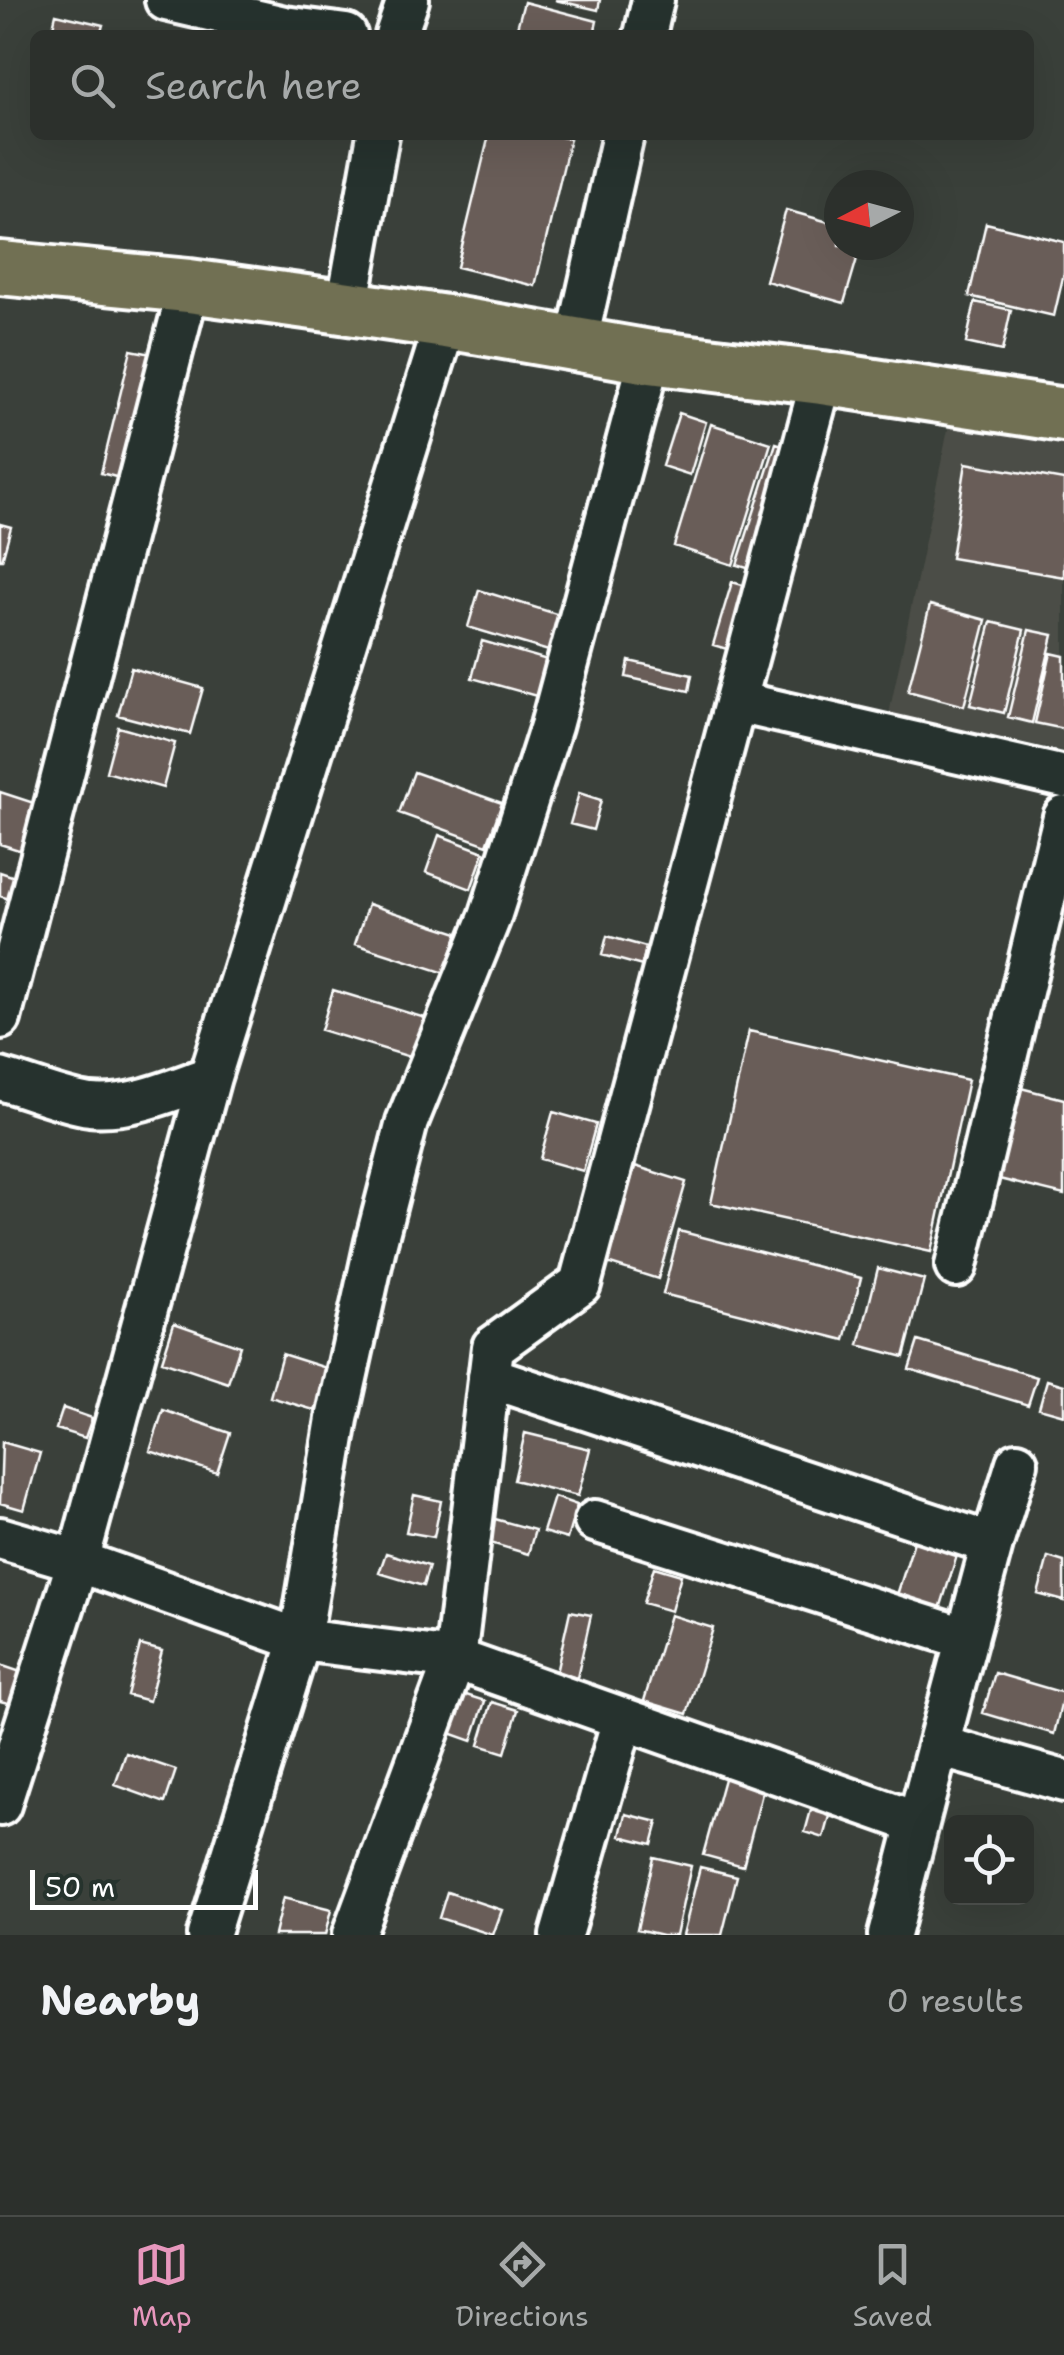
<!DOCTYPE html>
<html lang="en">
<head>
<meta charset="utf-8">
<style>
  body { margin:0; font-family:"Shantell Sans",sans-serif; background:#383c38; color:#f1f3f6 }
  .controls { position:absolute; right:30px; bottom:30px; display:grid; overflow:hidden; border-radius:15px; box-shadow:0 10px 40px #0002 }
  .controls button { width:90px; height:90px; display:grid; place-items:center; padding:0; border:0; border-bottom:2px solid #484b48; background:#2c302c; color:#f1f3f6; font:50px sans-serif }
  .compass { position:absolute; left:824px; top:170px; width:90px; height:90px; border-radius:50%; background:#2c302c; box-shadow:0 10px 40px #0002; rotate:264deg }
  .scale { position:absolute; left:30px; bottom:25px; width:228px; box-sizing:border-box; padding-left:10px; border:5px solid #fff; border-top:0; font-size:28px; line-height:35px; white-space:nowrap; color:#fff; -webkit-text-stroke:8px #26332d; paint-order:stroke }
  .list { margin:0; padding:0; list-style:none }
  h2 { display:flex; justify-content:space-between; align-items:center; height:130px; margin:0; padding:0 40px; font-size:42px }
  h2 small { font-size:32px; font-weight:400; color:#a6a9a9 }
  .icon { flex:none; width:55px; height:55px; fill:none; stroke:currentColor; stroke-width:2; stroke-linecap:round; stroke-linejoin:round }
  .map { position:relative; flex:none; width:1064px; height:1935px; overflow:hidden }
  .search { position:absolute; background:#2c302c; box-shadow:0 10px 40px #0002; left:30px; right:30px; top:30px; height:110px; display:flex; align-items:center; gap:25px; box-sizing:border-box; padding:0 35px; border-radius:15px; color:#a6a9a9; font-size:38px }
  .sheet { height:280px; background:#2c302c }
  nav { display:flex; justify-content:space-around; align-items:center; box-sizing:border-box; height:140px; border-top:2px solid #484b48; background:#2c302c; font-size:28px; color:#a6a9a9 }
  nav a { display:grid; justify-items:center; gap:5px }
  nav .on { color:#e797bd }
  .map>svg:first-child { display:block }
  .built { fill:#4c4d47 }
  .building { fill:#695d58; stroke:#fff; stroke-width:2.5 }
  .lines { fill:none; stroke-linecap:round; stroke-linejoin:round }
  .minor-casing { stroke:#fff; stroke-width:48 }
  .major-casing { stroke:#fff; stroke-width:60 }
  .minor { stroke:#26332d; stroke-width:40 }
  .major { stroke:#716f52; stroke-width:52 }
</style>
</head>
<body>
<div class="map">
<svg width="1064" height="1935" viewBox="0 0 1064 1935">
  <rect width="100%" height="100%" fill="#3a403a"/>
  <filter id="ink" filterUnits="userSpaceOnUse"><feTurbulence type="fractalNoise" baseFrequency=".01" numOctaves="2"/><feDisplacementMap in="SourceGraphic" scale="20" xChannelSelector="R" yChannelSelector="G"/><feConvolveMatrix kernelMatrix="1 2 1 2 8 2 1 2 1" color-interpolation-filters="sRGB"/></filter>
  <g filter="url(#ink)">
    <path class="built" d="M951,415L1064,438V751L889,714Z"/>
    <path class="building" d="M555,0H600L598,10Z
      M524,2L597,21L594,35H515Z
      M56,14L103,25L100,35H51Z
      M489,135H553L570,139L535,286L457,267Z
      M786,210L839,225V245H861L844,303L766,281Z
      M986,223L1064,242V273L1054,316L969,296Z
      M975,302L1011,310L1002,351L966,343Z
      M131,350L157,355L127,480L101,473Z
      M679,413L706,422L690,475L662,466Z
      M711,424L771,443L733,565L674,546Z
      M776,443L805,452L767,574L737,565Z
      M966,463L1064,480V577L951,558Z
      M0,524L11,527L2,560H0Z
      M732,582L764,591L744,654L713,645Z
      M479,590L566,617L555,653L468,627Z
      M930,605L986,620L964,706L908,691Z
      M991,622L1024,630L1004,713L970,705Z
      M1029,630L1053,635L1032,723L1008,717Z
      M482,641L551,661L540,697L472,678Z
      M1051,653L1064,656V729L1035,723Z
      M629,661L692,675L689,691L626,677Z
      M131,668L203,688L190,734L118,715Z
      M118,727L175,743L163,788L106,772Z
      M414,772L502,803L487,845L399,813Z
      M0,792L40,805L25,852L0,844Z
      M579,793L601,800L593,830L570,824Z
      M439,835L484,852L471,889L426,872Z
      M0,872L15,877L9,899L0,896Z
      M368,904L458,933L445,973L355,944Z
      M607,936L646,947L642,966L602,955Z
      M333,990L432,1020L420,1060L321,1030Z
      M749,1031L968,1080L931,1252L711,1203Z
      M1009,1085L1064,1099V1195L987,1176Z
      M553,1112L596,1124L583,1171L540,1159Z
      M635,1166L686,1182L658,1279L607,1263Z
      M679,1231L861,1278L845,1340L663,1294Z
      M878,1268L924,1280L904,1357L859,1345Z
      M174,1323L240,1346L228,1383L162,1361Z
      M918,1341L1037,1377L1028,1405L909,1369Z
      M282,1354L336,1371L324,1413L270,1397Z
      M1047,1380L1064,1385V1415L1039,1408Z
      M63,1408L92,1418L85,1438L56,1429Z
      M163,1410L230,1433L217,1473L150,1451Z
      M525,1433L590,1449L578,1496L514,1480Z
      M2,1442L40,1453L24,1510L0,1503Z
      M414,1495L441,1501L434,1537L406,1532Z
      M554,1497L577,1505L567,1539L543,1532Z
      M484,1516L535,1530L528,1554L477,1539Z
      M916,1535L959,1549L940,1609L897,1595Z
      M386,1553L429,1566L423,1586L379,1573Z
      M1048,1557L1064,1562V1601L1038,1594Z
      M654,1567L681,1575L671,1611L643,1603Z
      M570,1611L591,1615L577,1678L556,1673Z
      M670,1615L713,1628L687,1714L644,1701Z
      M140,1645L162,1651L149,1701L127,1695Z
      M0,1665L21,1672L12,1704L0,1701Z
      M995,1673L1064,1693L1054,1734L983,1713Z
      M457,1692L485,1701L472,1741L444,1731Z
      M492,1702L518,1710L505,1753L479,1745Z
      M126,1753L176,1770L165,1803L115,1785Z
      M725,1775L764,1786L743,1866L703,1855Z
      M811,1810L830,1816L824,1838L805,1832Z
      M626,1814L658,1822L652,1844L621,1836Z
      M653,1857L691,1866L676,1935H662L637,1929Z
      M700,1867L737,1876L722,1935H683Z
      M447,1892L502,1910L493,1935L439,1918Z
      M283,1898L331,1910L325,1935H274Z"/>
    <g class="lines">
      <g class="minor-casing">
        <path id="minor" d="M166,0L284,27L346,35
          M396,35L408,0
          M645,35L653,0
          M347,308L378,135
          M576,345L623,135
          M737,702L1064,777
          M0,1018L189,286
          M0,1079C26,1086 65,1102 90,1105C131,1109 172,1090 210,1077
          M956,1266L1064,817
          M489,1377L992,1544
          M595,1521L967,1639
          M0,1538L78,1561L300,1640L455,1659L918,1823L938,1746L1064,1781
          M938,1746L992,1544L1017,1463
          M0,1805L78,1561L210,1077L446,322
          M208,1935L300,1640L337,1419L376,1242L407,1122L490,917L551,726L650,357
          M353,1935L455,1659L493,1347L580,1284L822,378
          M561,1935L623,1719
          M889,1935L918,1823"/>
      </g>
      <g class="major-casing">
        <path id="major" d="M0,268L189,286L328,305L446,322L650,357L822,378L1064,415"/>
      </g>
      <use href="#minor" class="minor"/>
      <use href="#major" class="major"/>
    </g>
  </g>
</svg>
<div class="controls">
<button><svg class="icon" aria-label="locate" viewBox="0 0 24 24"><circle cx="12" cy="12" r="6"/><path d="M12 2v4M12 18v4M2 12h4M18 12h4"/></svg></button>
</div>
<svg class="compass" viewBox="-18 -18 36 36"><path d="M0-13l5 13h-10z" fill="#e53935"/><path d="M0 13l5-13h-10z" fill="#a6a9a9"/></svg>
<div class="scale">50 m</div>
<div class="search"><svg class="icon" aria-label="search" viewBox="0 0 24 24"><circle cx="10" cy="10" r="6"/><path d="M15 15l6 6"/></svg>Search here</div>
</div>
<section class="sheet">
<h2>Nearby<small>0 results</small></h2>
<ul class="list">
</ul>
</section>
<nav>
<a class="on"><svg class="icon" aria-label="map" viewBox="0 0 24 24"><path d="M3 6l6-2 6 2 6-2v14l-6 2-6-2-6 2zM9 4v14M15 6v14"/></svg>Map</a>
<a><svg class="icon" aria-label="directions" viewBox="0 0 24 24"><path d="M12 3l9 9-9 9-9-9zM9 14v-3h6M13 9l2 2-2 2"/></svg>Directions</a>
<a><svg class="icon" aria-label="saved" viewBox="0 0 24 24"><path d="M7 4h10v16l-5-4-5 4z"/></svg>Saved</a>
</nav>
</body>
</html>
